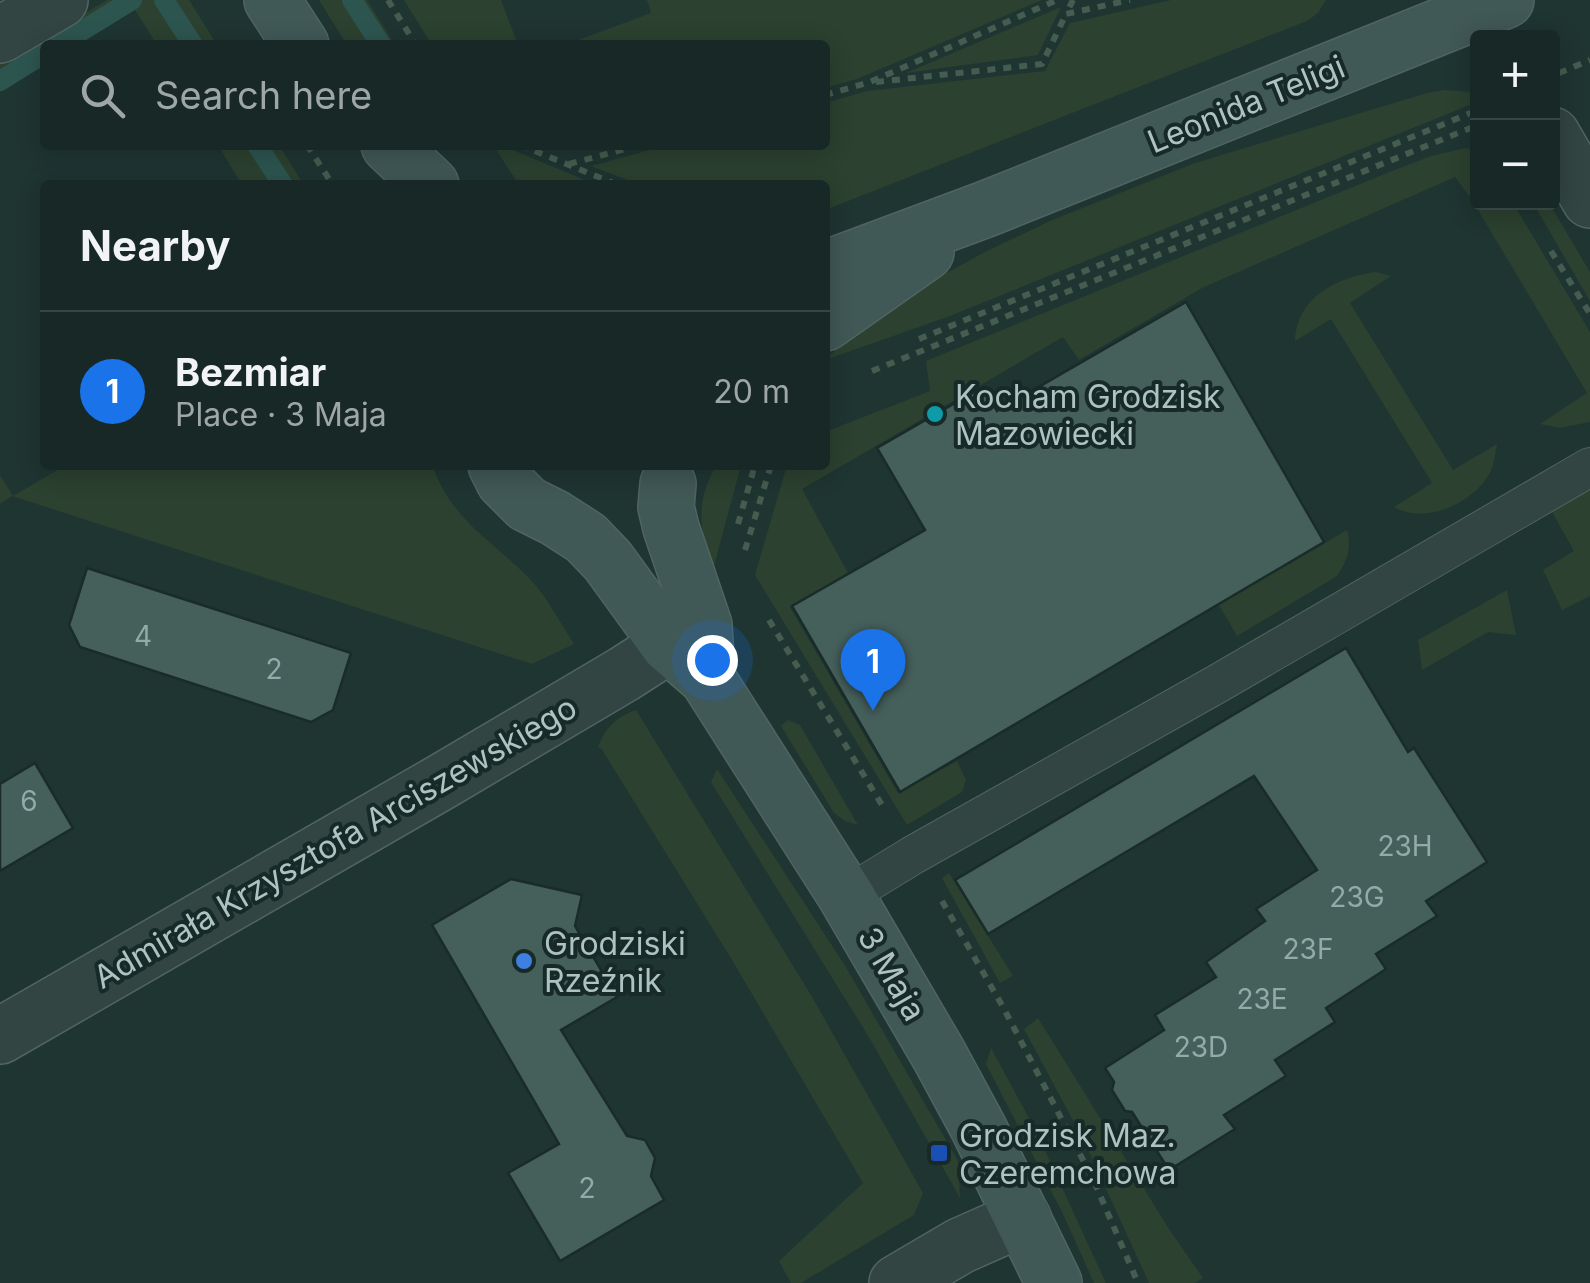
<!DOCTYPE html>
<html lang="en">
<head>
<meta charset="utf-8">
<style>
  body { margin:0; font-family:Inter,sans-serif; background:#20302e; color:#f1f3f6 }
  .controls { position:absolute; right:30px; top:30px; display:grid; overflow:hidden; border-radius:10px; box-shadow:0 5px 25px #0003 }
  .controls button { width:90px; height:90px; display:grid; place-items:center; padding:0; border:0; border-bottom:2px solid #364443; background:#172826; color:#f1f3f6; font:50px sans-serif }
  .you { position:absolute; left:712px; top:660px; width:35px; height:35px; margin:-25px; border:8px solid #fff; border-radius:50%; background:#1a73e8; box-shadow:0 0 0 15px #1a73e833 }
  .badge { display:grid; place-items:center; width:65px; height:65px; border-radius:50%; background:#1a73e8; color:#fff; font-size:32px; font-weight:700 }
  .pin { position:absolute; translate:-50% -82px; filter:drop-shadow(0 2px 5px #0008) }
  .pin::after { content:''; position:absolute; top:52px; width:35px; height:30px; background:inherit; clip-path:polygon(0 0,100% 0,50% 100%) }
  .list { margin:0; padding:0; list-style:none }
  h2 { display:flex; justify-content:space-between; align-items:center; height:130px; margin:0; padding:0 40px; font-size:42px }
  h2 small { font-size:32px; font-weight:400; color:#9ea6a7 }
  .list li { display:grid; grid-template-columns:65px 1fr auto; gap:30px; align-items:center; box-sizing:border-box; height:160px; padding:0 40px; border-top:2px solid #364443 }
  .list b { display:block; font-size:38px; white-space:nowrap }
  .list p { margin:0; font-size:32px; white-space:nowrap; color:#9ea6a7 }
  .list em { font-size:32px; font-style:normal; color:#9ea6a7 }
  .icon { flex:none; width:55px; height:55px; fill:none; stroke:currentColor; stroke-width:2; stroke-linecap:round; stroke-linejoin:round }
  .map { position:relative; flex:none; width:1590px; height:1283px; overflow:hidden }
  .search { position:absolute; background:#172826; box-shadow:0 5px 25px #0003; left:40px; top:40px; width:790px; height:110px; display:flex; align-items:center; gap:25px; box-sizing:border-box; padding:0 35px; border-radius:10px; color:#9ea6a7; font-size:38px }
  .panel { position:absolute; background:#172826; box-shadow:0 5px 25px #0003; left:40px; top:180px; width:790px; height:290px; border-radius:10px }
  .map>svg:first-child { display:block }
  .green { fill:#2c4130 }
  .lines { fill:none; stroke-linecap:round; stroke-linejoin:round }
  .stream { stroke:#2d5550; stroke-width:20 }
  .building { fill:#455f5b; stroke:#1a2c29; stroke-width:2.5 }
  .lane-casing { stroke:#506462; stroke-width:40 }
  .street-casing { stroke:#506462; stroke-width:58 }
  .secondary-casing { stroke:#506462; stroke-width:58 }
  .path { stroke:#475c50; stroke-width:6; stroke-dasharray:8 8; stroke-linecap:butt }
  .lane { stroke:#324543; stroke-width:38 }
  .street { stroke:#324543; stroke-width:55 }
  .secondary { stroke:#405856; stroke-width:55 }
  .culture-dot { fill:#0f9aa8; stroke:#182a27; stroke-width:4 }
  .shop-dot { fill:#3f7fe0; stroke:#182a27; stroke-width:4 }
  .transit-dot { fill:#1a4fb4; stroke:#182a27; stroke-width:4 }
  .labels { text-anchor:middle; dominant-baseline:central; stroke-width:8; stroke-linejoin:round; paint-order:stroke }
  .number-label { font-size:28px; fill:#92aaa8 }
  .street-label { font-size:32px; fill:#acc3c1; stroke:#182a27 }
  .poi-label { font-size:32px; fill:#acc3c1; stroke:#182a27; text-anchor:start }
</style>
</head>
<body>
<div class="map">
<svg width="1590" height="1283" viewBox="0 0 1590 1283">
  <rect width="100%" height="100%" fill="#1f3532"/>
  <path class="green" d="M107,0H189L217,45H157L135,10L77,45H45V64L0,92V64Z
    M319,0H367L395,45H347Z
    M404,0H501L518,45H432Z
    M647,0H1042L857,79L825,88V45H565L651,13Z
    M1171,0H1326L1318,13L1307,21L825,210V185H641L591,166L668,145H825V103L867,91L1045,71L1070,23Z
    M1061,7L1038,55L906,73Z
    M1445,90L1471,92L1477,102L950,316L825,360L841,345L910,293L985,252L1050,221L1195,163L1427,93Z
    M218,145H279L304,185H242Z
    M493,145H501L597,185H519Z
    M1466,148L1477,150L1478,202L1513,203L1590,332V422L1560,428L1540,424L1587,393L1474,203L1455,177L1202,288L1079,360L1063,337L802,489L848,573L790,607L898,793L957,761L966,780L962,792L907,825L755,575L787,465H825V432L930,391L926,361L1392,171L1431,156Z
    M1533,203H1549L1590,272V301Z
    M1376,272L1391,276L1350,303L1453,470L1497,444C1495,454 1494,468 1488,476C1471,504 1424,525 1394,507L1432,483L1331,319L1295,341C1296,297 1338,277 1376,272Z
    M66,465H432C453,522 491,539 529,578C547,596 560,623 574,644L532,664L12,496L0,504V475L13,496Z
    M716,465H741L713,570C700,527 694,507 716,465Z
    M1590,478V596L1562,610L1543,570L1574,551L1547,503Z
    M1347,530C1352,549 1347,561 1337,576L1237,636L1219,605Z
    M1507,590L1516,635L1488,632L1422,670L1418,640Z
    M636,710L811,995L923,1193L914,1215L801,1283H791L779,1261L863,1183L732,960L601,748L598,747C605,728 616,717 636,710Z
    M788,720L800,725L858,825L845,821L834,813L781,726Z
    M717,769L844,964L958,1161L960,1198L870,1039L711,782Z
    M949,873L1013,976L1000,983L942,878Z
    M1038,1018L1169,1229L1203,1278L1195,1283H1149L1084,1141L1024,1029Z
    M991,1048L1036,1131L1106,1283H1094L1062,1212L986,1064Z"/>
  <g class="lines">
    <path class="stream" d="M164,0L193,45
      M352,0L381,45
      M59,45L132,0
      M0,81L45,53
      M257,145L283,185"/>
  </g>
  <path class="building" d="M1186,302L1324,542L900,792L792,606L925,530L877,448L983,387L997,411Z
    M87,568L351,653L333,710L311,722L80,647L69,625Z
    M1346,648L1408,752L1414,748L1487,862L1426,901L1437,916L1376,954L1386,969L1326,1008L1335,1022L1275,1060L1286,1076L1224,1115L1235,1129L1169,1170L1132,1112L1125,1111L1112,1090L1114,1082L1105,1068L1164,1030L1155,1015L1216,977L1206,962L1265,921L1256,909L1317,870L1254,776L988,934L955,880Z
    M35,763L73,828L0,871V784Z
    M511,879L582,895L575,926L617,997L561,1030L627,1136L645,1140L655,1158L651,1176L664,1200L560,1261L508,1173L559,1144L432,925Z"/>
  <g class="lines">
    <g class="lane-casing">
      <path id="lane" d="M846,896L913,855L1217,684L1590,467"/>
    </g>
    <g class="street-casing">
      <path id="street" d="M0,35L60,0
        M1552,135L1590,200
        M0,1036L443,781L624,674L669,645
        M897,1283L960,1246L1023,1218"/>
    </g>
    <g class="secondary-casing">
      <path id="secondary" d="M272,0L301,45
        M389,145L431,185
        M825,269L986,209L1506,0
        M825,323L926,252
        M496,465L504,481L527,504L555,518L586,538L608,561L669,645L707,678L846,896L939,1055L979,1129L1054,1283
        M668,484L666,507L671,528L704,625L707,678"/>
    </g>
    <path class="path" d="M388,0L416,45
      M1073,0L1066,14L1130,0
      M1559,73L1590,60
      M876,82L1042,64L1066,14
      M825,95L870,82L1057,0
      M307,145L333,185
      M520,145L618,185
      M569,164L640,145
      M1551,251L1590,314
      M919,339L1478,110
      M872,371L1478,125
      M738,524L755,465
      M745,550L771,465
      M769,620L885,810
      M942,901L1003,1007L1093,1179L1138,1283"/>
    <use href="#lane" class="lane"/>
    <use href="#street" class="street"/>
    <use href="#secondary" class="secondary"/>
  </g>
  <circle class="culture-dot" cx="935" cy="414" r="10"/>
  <circle class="shop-dot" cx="524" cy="961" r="10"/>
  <rect class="transit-dot" x="929" y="1143" width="20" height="20" rx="5"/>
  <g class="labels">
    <g class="number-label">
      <text x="143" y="636">4</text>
      <text x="274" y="669">2</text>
      <text x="29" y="801">6</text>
      <text x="1405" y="846">23H</text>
      <text x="1357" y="897">23G</text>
      <text x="1308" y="949">23F</text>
      <text x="1262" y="999">23E</text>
      <text x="1201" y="1047">23D</text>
      <text x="587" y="1188">2</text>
    </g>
    <g class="street-label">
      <text transform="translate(1246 104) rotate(-22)">Leonida Teligi</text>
      <text transform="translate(335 842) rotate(-30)">Admirała Krzysztofa Arciszewskiego</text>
      <text transform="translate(892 974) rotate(60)">3 Maja</text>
    </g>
    <g class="poi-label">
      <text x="955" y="396">Kocham Grodzisk<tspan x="955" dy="37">Mazowiecki</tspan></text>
      <text x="544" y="943">Grodziski<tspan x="544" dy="37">Rzeźnik</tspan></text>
      <text x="959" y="1135">Grodzisk Maz.<tspan x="959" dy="37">Czeremchowa</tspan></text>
    </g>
  </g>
</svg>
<div class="controls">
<button>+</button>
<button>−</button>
</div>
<div class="you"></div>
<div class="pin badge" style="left:873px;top:711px">1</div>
<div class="search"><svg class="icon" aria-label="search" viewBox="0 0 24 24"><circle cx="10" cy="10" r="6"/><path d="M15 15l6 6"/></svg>Search here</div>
<section class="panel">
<h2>Nearby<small></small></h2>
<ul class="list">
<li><span class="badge">1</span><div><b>Bezmiar</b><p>Place · 3 Maja</p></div><em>20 m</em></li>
</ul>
</section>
</div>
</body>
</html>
